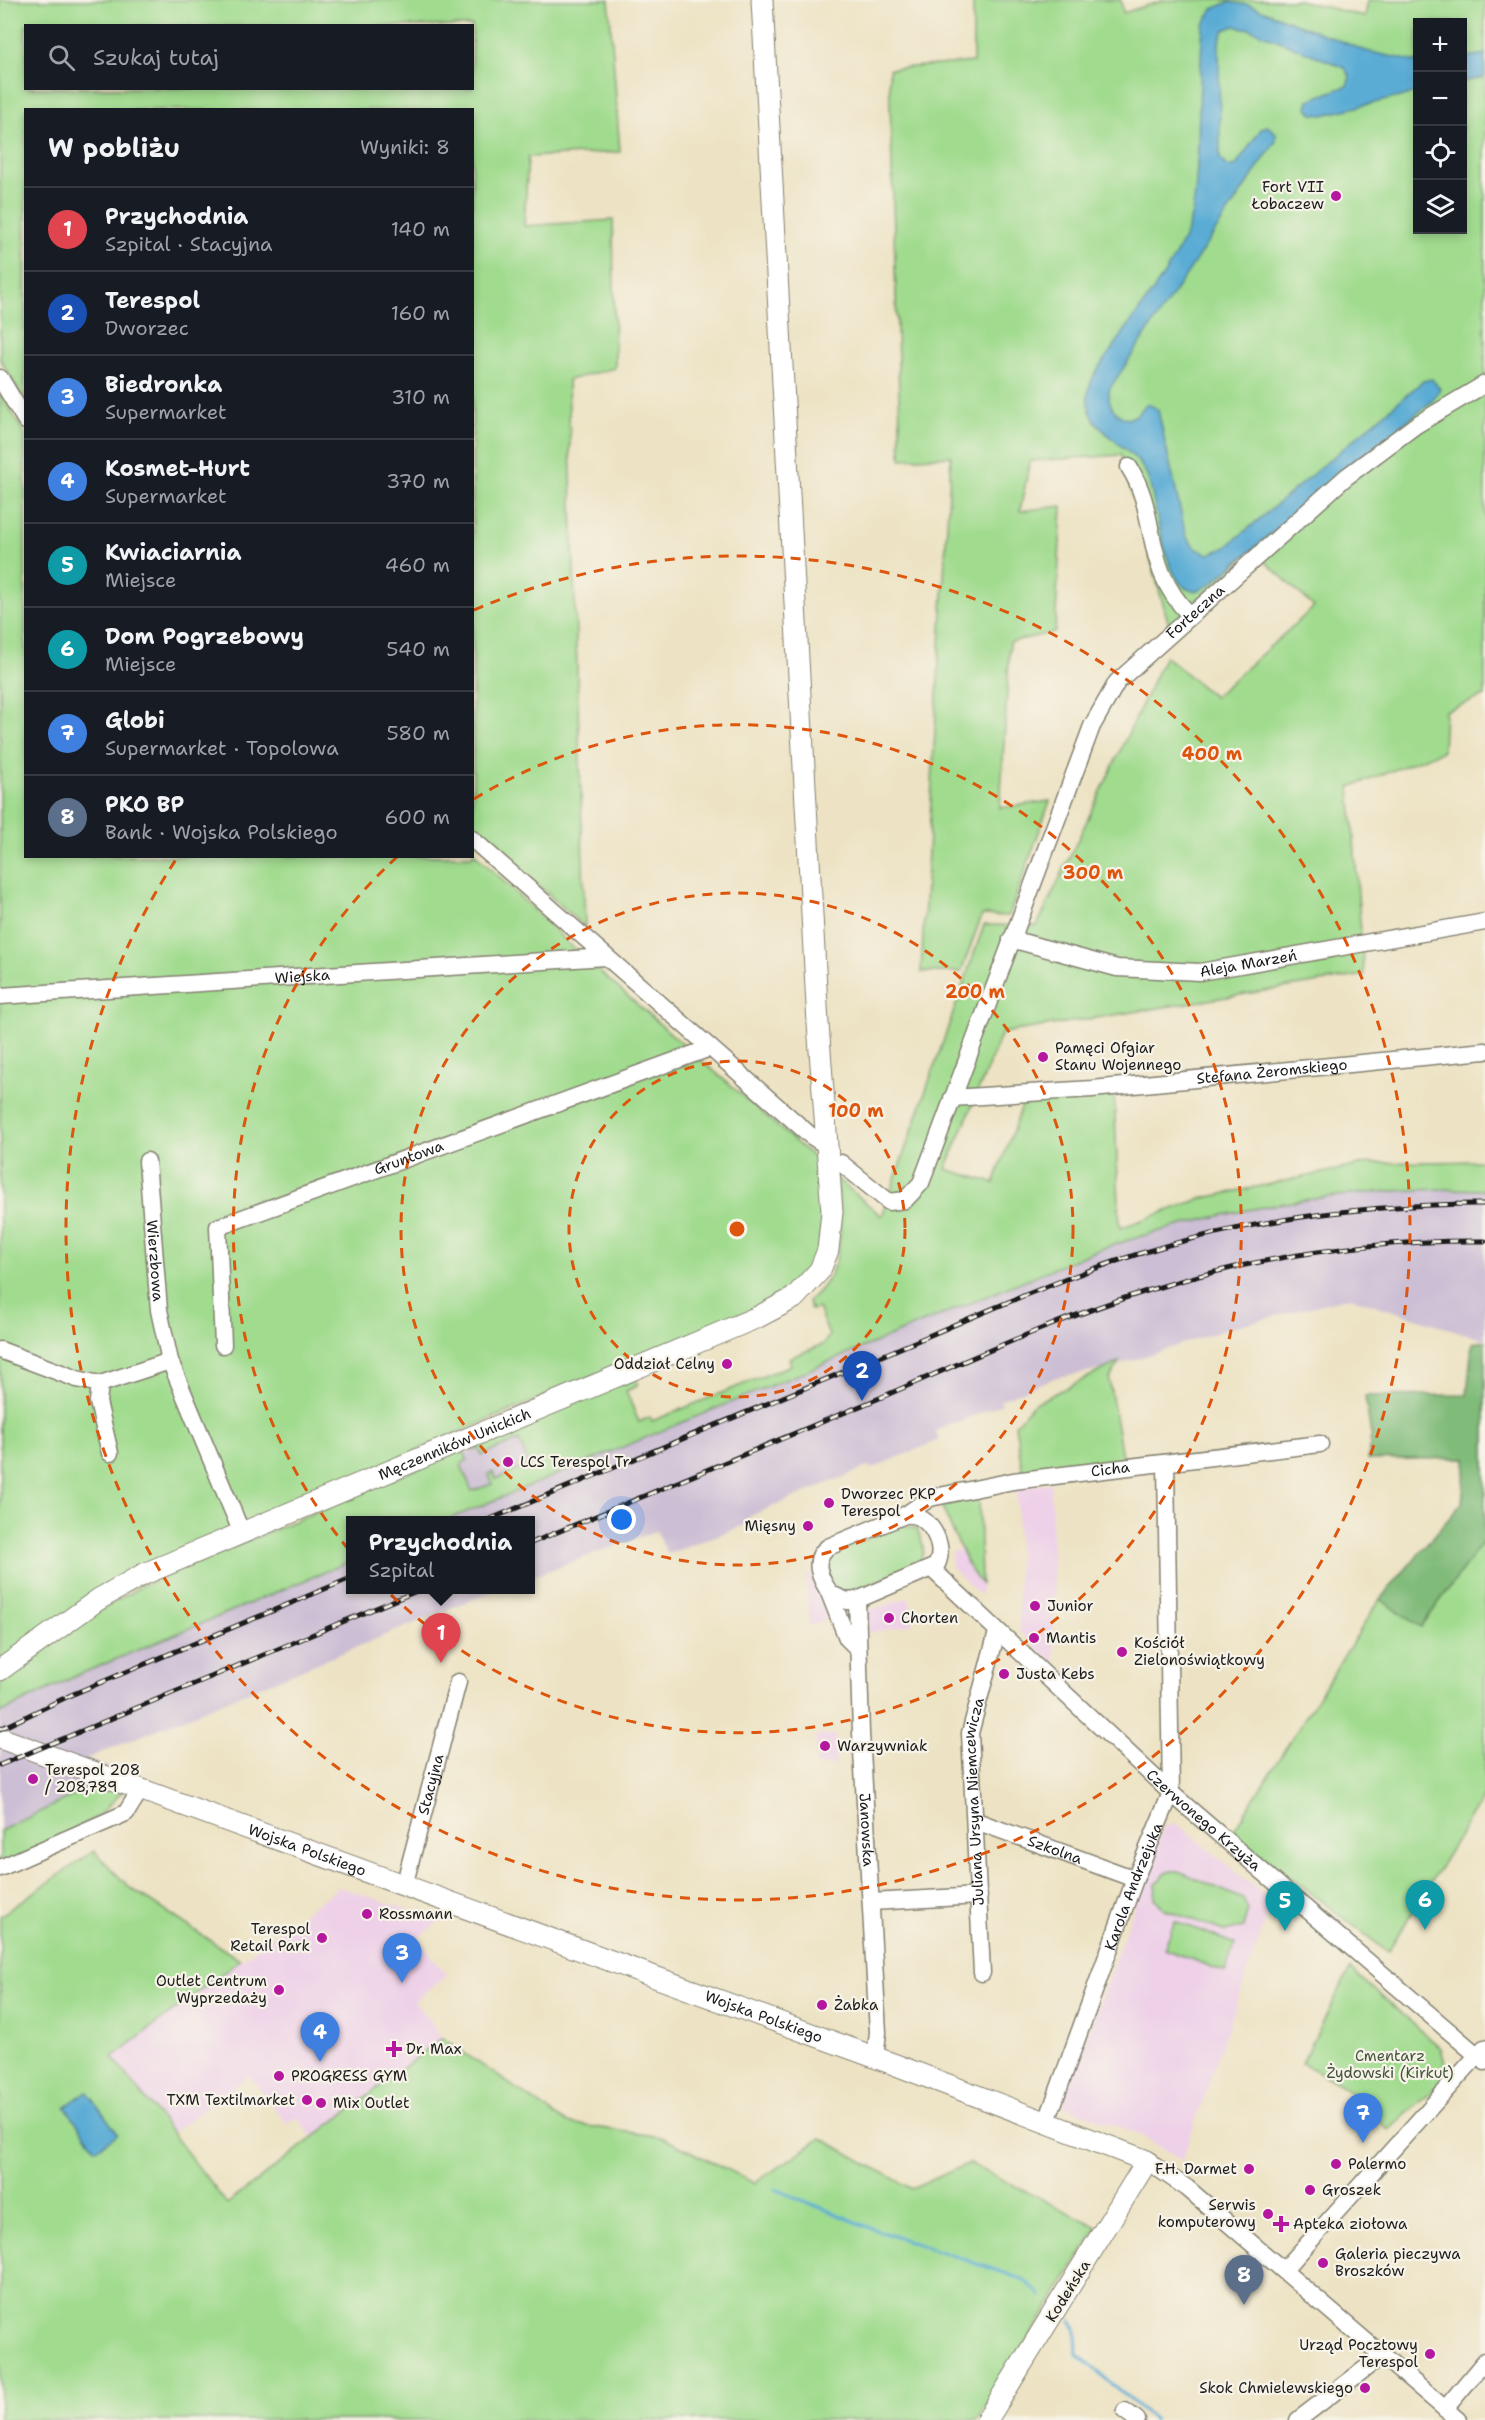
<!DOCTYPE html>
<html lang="pl">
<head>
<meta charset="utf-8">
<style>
  body { margin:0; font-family:"Shantell Sans",sans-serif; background:#20242c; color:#f1f3f6 }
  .controls { position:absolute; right:18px; top:18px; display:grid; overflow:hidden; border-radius:0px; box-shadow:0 3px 9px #0003 }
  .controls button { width:54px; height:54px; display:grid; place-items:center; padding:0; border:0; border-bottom:2px solid #363941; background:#171b24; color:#f1f3f6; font:30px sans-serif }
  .you { position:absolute; left:622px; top:1520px; width:21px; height:21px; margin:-15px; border:4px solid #fff; border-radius:50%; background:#1a73e8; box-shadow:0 0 0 9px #1a73e833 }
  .badge { display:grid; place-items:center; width:39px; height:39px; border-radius:50%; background:#8c9099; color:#fff; font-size:20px; font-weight:700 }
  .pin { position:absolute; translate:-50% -50px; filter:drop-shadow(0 2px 3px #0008) }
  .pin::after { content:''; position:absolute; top:32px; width:21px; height:18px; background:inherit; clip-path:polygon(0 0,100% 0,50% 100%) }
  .popup { position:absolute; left:346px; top:1516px; width:189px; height:78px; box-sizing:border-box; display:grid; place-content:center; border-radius:0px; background:#171b24; filter:drop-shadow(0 2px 4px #0005); font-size:20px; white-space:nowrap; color:#9ea1a6 }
  .popup b { font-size:22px; color:#f1f3f6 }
  .popup::after { content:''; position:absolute; left:50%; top:100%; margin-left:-12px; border:12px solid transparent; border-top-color:#171b24 }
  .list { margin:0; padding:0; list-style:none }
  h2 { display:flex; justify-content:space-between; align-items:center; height:78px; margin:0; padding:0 24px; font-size:26px }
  h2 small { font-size:20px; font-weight:400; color:#9ea1a6 }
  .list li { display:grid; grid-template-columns:39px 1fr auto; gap:18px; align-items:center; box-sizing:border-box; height:84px; padding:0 24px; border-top:2px solid #363941 }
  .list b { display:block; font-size:22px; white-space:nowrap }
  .list p { margin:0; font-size:20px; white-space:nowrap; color:#9ea1a6 }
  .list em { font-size:20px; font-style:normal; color:#9ea1a6 }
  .icon { flex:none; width:33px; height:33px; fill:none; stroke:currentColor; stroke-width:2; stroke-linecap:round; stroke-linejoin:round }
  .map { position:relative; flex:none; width:1485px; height:2420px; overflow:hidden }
  .search { position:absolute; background:#171b24; box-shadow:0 3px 9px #0003; left:24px; top:24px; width:450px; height:66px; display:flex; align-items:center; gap:15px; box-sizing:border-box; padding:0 21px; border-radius:0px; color:#9ea1a6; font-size:22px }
  .panel { position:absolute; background:#171b24; box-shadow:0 3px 9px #0003; left:24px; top:108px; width:450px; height:750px; border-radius:0px }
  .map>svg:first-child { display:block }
  .built { fill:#eed0e8 }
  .industrial { fill:#ccbed4 }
  .green { fill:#a0db8e; stroke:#5e7c55; stroke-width:1.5; fill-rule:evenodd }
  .forest { fill:#80bb79; stroke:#4e6c4a; stroke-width:1.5 }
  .water { fill:#5aacd5; stroke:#3b6478; stroke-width:1.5 }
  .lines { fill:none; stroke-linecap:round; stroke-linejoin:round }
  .stream { stroke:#5aacd5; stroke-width:3 }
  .minor-casing { stroke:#848070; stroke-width:19 }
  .major-casing { stroke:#848070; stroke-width:23 }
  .minor { stroke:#fff; stroke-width:16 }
  .major { stroke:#fff; stroke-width:21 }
  .rail-casing { stroke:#1c1c1c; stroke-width:5 }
  .rail { stroke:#f7f3e8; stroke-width:3; stroke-dasharray:9; stroke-linecap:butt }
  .ring { fill:none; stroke:#de560d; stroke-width:3; stroke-dasharray:10 8 }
  .poi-dot { fill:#b5179e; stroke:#f7f3e8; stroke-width:2 }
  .labels { text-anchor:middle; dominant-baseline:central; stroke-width:4.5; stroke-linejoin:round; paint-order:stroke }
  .poi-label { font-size:15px; fill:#1c1c1c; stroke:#f7f3e8; text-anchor:start }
  .street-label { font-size:15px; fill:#1c1c1c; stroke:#f7f3e8 }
  .park-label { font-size:15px; fill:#44553e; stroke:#f7f3e8 }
  .centre { fill:#de560d; stroke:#f7f3e8; stroke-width:3 }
  .ring-label { font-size:18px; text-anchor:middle; font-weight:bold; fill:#de560d; stroke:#f7f3e8; stroke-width:4.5; stroke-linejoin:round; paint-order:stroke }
</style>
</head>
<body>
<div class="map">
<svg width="1485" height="2420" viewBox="0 0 1485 2420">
  <rect width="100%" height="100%" fill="#f7f3e8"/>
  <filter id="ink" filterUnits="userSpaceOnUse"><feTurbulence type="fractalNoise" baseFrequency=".0167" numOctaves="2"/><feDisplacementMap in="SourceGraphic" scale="12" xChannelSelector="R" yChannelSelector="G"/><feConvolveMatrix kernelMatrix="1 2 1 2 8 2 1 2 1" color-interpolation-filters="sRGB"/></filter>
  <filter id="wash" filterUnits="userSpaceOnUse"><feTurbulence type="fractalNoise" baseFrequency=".008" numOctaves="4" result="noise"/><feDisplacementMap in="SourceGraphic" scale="24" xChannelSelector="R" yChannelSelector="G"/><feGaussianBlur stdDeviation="1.35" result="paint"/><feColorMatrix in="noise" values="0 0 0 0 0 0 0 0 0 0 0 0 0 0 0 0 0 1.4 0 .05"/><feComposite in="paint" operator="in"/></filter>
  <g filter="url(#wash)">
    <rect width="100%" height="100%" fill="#ede3c4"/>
    <path class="built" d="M1051,1483L1054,1640V1664L1019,1631L1017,1488Z
      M960,1549L969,1568L981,1584V1596L951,1567L952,1552Z
      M813,1574L830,1617L809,1626L806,1576Z
      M909,1598L913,1624L868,1633L867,1611Z
      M835,1735L836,1765L816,1766V1736Z
      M1176,1823L1272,1902L1182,2160L1140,2135L1062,2105L1164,1826Z
      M339,1887L440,1920L418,1938L447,1976L414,2001L442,2038L313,2138L297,2117L287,2124L249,2075L172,2133L113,2057Z"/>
    <path class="industrial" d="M1485,1161V1340L1350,1297L1233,1327L1106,1369L1057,1377L1000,1400L1002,1404L936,1431L939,1440L871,1469L869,1466L750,1516L745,1525L668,1554L656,1531L531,1577V1520H415L449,1460L526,1429L542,1467L791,1365L789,1358L824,1343L831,1333L1200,1199L1369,1163Z
      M351,1547V1590H495L85,1759L121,1772L0,1831V1703Z"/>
    <path class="green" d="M0,0H609L620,152L528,157L524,226L613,220L615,368L568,380L585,927L473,827L472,110H26L25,401L0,359ZM26,26H472V88H26Z
      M973,0H1121L1123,13L1165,0H1299L1365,17L1368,0H1485V696L1445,711L1443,751L1350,787L1364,975L1002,1033L946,1169L994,1183L1025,1097L1114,1092L1120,1228L1200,1199L1369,1163L1485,1161V1190C1354,1185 1222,1209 1098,1250L447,1520H351V1561L78,1675L0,1713V1684L86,1619L141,1586L464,1449L467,1460L461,1465L472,1491L492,1484L489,1474L493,1472L496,1479L529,1465L519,1440L482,1455L479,1448L473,1450L471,1446L637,1377V1386L626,1391L639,1422L650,1417L652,1421L791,1365L789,1358L824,1344L829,1335L818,1308L811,1310L808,1301C848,1271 841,1223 837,1179L882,1216L984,925L1037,926L1165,656L1214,697L1314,607L1253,550L1169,625L1121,455L1030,461L1020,511L1062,506L1055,632L1010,642L1000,808L1050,801L1009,916L982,915L961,972H921L951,456L901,459L889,69L973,62ZM1418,22H1462V230H1418Z
      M0,393L25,434L26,856H472L473,852L586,960L821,1164L825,1197L818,1260L789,1294L267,1513L0,1660Z
      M1119,1362L1109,1380L1124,1468L1024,1480L1015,1425L1033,1404Z
      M979,1494L981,1584L969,1568L942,1507Z
      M902,1525L917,1529C923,1543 928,1552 916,1565L849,1593L838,1592L832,1586L824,1566L831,1553Z
      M1485,1539V1794L1388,1952L1232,1833L1380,1599L1421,1627Z
      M101,1782L122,1792L99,1816L0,1868V1831Z
      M94,1851L129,1887L240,1960L113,2057L227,2204L442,2038L567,2123L661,2137L755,2183L821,2138L912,2189L969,2163L1098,2227L978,2420H0V1916Z
      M1172,1871H1179L1243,1899L1248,1910L1243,1927L1226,1932L1164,1909L1155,1898L1156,1884L1165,1873Z
      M1175,1921L1235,1944L1225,1972L1164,1949Z
      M1350,1969L1441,2048L1448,2076L1389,2130L1345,2087L1302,2063Z"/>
    <path class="forest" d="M1485,1341V1539L1421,1627L1380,1599L1462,1503L1466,1458L1368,1460L1371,1435L1365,1396L1467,1395L1472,1343Z"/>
    <path class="water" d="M1229,2L1249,5L1366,51L1417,62V93L1323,115L1313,114L1307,107L1309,100L1347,86L1350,77L1345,68L1250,29L1234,26L1224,30L1219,42L1220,158L1226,166L1235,167L1261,129L1267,126L1276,133V141L1110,388C1106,402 1113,414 1127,419L1135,416L1148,403L1158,410L1186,536L1195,548L1208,554L1225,548L1423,381L1432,379L1440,389L1432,401L1214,581C1210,584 1204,589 1199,590C1165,600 1156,500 1148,478C1136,444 1083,434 1088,393C1091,374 1107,357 1117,342C1140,308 1167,275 1184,238C1197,209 1196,176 1198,145C1199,105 1200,66 1203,26L1212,9Z
      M1485,54V77L1463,82V58Z
      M87,2091L118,2134L96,2149L65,2107Z"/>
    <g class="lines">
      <path class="stream" d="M775,2189L873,2229L1025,2280L1041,2296
        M1071,2320L1076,2329L1077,2354L1154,2420"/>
    </g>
  </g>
  <g filter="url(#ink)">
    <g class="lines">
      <g class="minor-casing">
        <g id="minor">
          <path d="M0,378L26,421"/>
          <path d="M1129,467C1160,515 1141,567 1190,615"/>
          <path d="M472,839L810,1135L819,1141H826"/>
          <path id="s1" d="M1011,939L1117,968L1200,972L1485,922"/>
          <path id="s2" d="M0,996L606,957"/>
          <path id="s3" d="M952,1098L1092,1089L1485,1051"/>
          <path id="s4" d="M147,1161L159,1310L170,1361L241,1531"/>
          <path id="s5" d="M828,1163H841L889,1202L905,1200L921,1183L1092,726L1117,682L1346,477L1416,425L1485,384"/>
          <path id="s6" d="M223,1345L218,1227L710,1048"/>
          <path d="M0,1350L77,1379L100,1384L170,1361"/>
          <path d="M100,1384L98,1402L110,1453"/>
          <path id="s7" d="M905,1515L930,1498L1013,1481L1320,1444"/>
          <path d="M905,1515C928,1511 948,1546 936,1566L857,1600L847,1601L831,1594C820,1580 811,1559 828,1547Z"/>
          <path id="s8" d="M932,1569L1171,1793L1485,2062"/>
          <path d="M828,1590L847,1638L857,1648"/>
          <path id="s9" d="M857,1600L861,1733L878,2032L875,2058"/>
          <path id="s10" d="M976,1821L1135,1879"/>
          <path d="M0,1868L126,1813L141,1789"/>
          <path id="s11" d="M404,1886L458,1682"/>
          <path d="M871,1902L979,1896"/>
          <path id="s12" d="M982,1973L970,1733L997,1632"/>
          <path id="s13" d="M1047,2121L1135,1879L1171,1793L1166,1463"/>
          <path d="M1147,2161L1187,2188L1458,2420"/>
          <path d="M1284,2270L1484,2048"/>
          <path d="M1445,2409L1485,2361"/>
          <path d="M1125,2411L1137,2420"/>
          <path d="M1298,2420L1383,2355"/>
        </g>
      </g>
      <g class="major-casing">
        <g id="major">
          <path id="s14" d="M0,1670L99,1599L144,1574L758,1317L794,1298L820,1270L828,1250L832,1212L818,1024L762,0"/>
          <path id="s15" d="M0,1738L896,2065L1147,2161L987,2420"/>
        </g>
      </g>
      <use href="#minor" class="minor"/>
      <use href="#major" class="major"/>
      <g class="rail-casing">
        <path id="rail" d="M488,1520C612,1469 736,1417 860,1365C951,1327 1041,1285 1135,1255C1249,1219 1366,1204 1485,1204
          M531,1543C648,1495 765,1446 882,1397C970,1359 1058,1318 1150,1290C1258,1256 1372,1240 1485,1241
          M0,1729L71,1695L351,1578
          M0,1765L419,1590"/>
      </g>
      <use href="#rail" class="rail"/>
    </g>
  </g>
  <g class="ring">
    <circle cx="737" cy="1229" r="168"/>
    <circle cx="737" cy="1229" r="336"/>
    <path d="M474 799A504 504 0 1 1 397 857"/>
    <path d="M474 610A672 672 0 1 1 177 858"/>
  </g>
  <g class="poi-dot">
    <circle cx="1336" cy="196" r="6"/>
    <circle cx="1043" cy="1057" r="6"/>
    <circle cx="727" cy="1364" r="6"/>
    <circle cx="508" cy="1462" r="6"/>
    <circle cx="829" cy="1503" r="6"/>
    <circle cx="808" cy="1526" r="6"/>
    <circle cx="1035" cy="1606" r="6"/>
    <circle cx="889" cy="1618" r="6"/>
    <circle cx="1034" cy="1638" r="6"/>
    <circle cx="1122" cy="1652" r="6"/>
    <circle cx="1004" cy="1674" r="6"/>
    <circle cx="825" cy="1746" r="6"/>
    <circle cx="33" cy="1779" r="6"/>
    <circle cx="367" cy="1914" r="6"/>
    <circle cx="322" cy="1938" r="6"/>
    <circle cx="279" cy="1990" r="6"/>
    <circle cx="822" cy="2005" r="6"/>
    <path d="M391 2040h6v6h6v6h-6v6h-6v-6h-6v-6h6z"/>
    <circle cx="279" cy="2076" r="6"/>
    <circle cx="307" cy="2100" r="6"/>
    <circle cx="321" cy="2103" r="6"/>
    <circle cx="1336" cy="2164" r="6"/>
    <circle cx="1249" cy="2169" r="6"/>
    <circle cx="1310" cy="2190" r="6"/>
    <circle cx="1268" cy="2214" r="6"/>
    <path d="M1278 2215h6v6h6v6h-6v6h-6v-6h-6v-6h6z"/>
    <circle cx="1323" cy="2263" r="6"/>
    <circle cx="1430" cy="2354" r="6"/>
    <circle cx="1365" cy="2388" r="6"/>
  </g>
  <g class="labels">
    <g class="poi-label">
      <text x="1324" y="187" text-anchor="end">Fort VII<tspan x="1324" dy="17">Łobaczew</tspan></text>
      <text x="1055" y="1048">Pamęci Ofgiar<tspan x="1055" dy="17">Stanu Wojennego</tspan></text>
      <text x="715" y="1364" text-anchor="end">Oddział Celny</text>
      <text x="520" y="1462">LCS Terespol Tr</text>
      <text x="841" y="1494">Dworzec PKP<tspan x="841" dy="17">Terespol</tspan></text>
      <text x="796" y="1526" text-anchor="end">Mięsny</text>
      <text x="1047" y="1606">Junior</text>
      <text x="901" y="1618">Chorten</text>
      <text x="1046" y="1638">Mantis</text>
      <text x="1134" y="1643">Kościół<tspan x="1134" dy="17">Zielonoświątkowy</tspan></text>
      <text x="1016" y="1674">Justa Kebs</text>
      <text x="837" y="1746">Warzywniak</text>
      <text x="45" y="1770">Terespol 208<tspan x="45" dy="17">/ 208,789</tspan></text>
      <text x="379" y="1914">Rossmann</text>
      <text x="310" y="1929" text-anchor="end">Terespol<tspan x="310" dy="17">Retail Park</tspan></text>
      <text x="267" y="1981" text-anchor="end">Outlet Centrum<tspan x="267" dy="17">Wyprzedaży</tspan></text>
      <text x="834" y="2005">Żabka</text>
      <text x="406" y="2049">Dr. Max</text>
      <text x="291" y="2076">PROGRESS GYM</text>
      <text x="295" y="2100" text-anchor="end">TXM Textilmarket</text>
      <text x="333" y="2103">Mix Outlet</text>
      <text x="1348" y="2164">Palermo</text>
      <text x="1237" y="2169" text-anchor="end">F.H. Darmet</text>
      <text x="1322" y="2190">Groszek</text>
      <text x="1256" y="2205" text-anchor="end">Serwis<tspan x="1256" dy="17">komputerowy</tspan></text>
      <text x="1293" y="2224">Apteka ziołowa</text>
      <text x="1335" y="2254">Galeria pieczywa<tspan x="1335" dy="17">Broszków</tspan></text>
      <text x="1418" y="2345" text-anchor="end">Urząd Pocztowy<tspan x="1418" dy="17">Terespol</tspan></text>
      <text x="1353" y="2388" text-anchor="end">Skok Chmielewskiego</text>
    </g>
    <g class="street-label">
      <text stroke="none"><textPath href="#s5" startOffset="758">Forteczna</textPath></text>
      <text stroke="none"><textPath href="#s1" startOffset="242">Aleja Marzeń</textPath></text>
      <text stroke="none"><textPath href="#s2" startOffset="303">Wiejska</textPath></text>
      <text stroke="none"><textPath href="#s3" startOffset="321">Stefana Żeromskiego</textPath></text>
      <text stroke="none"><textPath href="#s6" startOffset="321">Gruntowa</textPath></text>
      <text stroke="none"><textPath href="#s4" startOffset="100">Wierzbowa</textPath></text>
      <text stroke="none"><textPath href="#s14" startOffset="510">Męczenników Unickich</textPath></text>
      <text stroke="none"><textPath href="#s7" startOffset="213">Cicha</textPath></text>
      <text stroke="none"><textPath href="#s11" startOffset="105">Stacyjna</textPath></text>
      <text stroke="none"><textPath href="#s12" startOffset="172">Juliana Ursyna Niemcewicza</textPath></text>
      <text stroke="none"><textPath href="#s8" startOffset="370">Czerwonego Krzyża</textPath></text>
      <text stroke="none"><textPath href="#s9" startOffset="230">Janowska</textPath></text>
      <text stroke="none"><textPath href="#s15" startOffset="327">Wojska Polskiego</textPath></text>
      <text stroke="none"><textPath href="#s10" startOffset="84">Szkolna</textPath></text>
      <text stroke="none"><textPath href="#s13" startOffset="250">Karola Andrzejuka</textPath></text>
      <text stroke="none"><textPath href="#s15" startOffset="813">Wojska Polskiego</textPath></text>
      <text transform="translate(1068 2291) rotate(-58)">Kodeńska</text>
    </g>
    <g class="park-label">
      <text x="1390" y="2056">Cmentarz<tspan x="1390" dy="17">Żydowski (Kirkut)</tspan></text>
    </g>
  </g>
  <circle cx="737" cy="1229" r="9" class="centre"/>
  <g class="ring-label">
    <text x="1212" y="760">400 m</text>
    <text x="1093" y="879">300 m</text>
    <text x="975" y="998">200 m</text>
    <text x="856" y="1117">100 m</text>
  </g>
</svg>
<div class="controls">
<button>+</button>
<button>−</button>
<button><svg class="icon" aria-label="locate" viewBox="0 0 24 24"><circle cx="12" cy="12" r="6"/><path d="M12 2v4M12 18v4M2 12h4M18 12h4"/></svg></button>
<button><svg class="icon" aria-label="layers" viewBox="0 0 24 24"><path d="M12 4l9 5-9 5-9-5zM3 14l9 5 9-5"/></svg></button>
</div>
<div class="you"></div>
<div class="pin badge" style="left:441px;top:1663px;background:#e0444e">1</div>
<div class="popup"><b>Przychodnia</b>Szpital</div>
<div class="pin badge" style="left:862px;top:1401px;background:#1a4fb4">2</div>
<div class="pin badge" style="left:402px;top:1983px;background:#3f7fe0">3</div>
<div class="pin badge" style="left:320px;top:2062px;background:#3f7fe0">4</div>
<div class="pin badge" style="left:1285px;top:1931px;background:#0f9aa8">5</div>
<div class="pin badge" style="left:1425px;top:1930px;background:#0f9aa8">6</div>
<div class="pin badge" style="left:1363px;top:2143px;background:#3f7fe0">7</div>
<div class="pin badge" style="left:1244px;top:2305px;background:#5c6f8a">8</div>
<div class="search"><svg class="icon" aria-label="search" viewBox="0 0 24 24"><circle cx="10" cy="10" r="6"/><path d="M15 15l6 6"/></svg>Szukaj tutaj</div>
<section class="panel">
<h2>W pobliżu<small>Wyniki: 8</small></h2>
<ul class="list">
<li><span class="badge" style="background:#e0444e">1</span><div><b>Przychodnia</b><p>Szpital · Stacyjna</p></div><em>140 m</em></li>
<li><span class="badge" style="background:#1a4fb4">2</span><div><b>Terespol</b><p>Dworzec</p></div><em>160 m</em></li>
<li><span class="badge" style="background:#3f7fe0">3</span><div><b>Biedronka</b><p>Supermarket</p></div><em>310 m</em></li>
<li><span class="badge" style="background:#3f7fe0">4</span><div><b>Kosmet-Hurt</b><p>Supermarket</p></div><em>370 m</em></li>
<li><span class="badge" style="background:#0f9aa8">5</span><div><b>Kwiaciarnia</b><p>Miejsce</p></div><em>460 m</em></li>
<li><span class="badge" style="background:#0f9aa8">6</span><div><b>Dom Pogrzebowy</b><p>Miejsce</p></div><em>540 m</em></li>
<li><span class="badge" style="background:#3f7fe0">7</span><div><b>Globi</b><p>Supermarket · Topolowa</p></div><em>580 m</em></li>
<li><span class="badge" style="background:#5c6f8a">8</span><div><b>PKO BP</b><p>Bank · Wojska Polskiego</p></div><em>600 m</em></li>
</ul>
</section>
</div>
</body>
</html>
